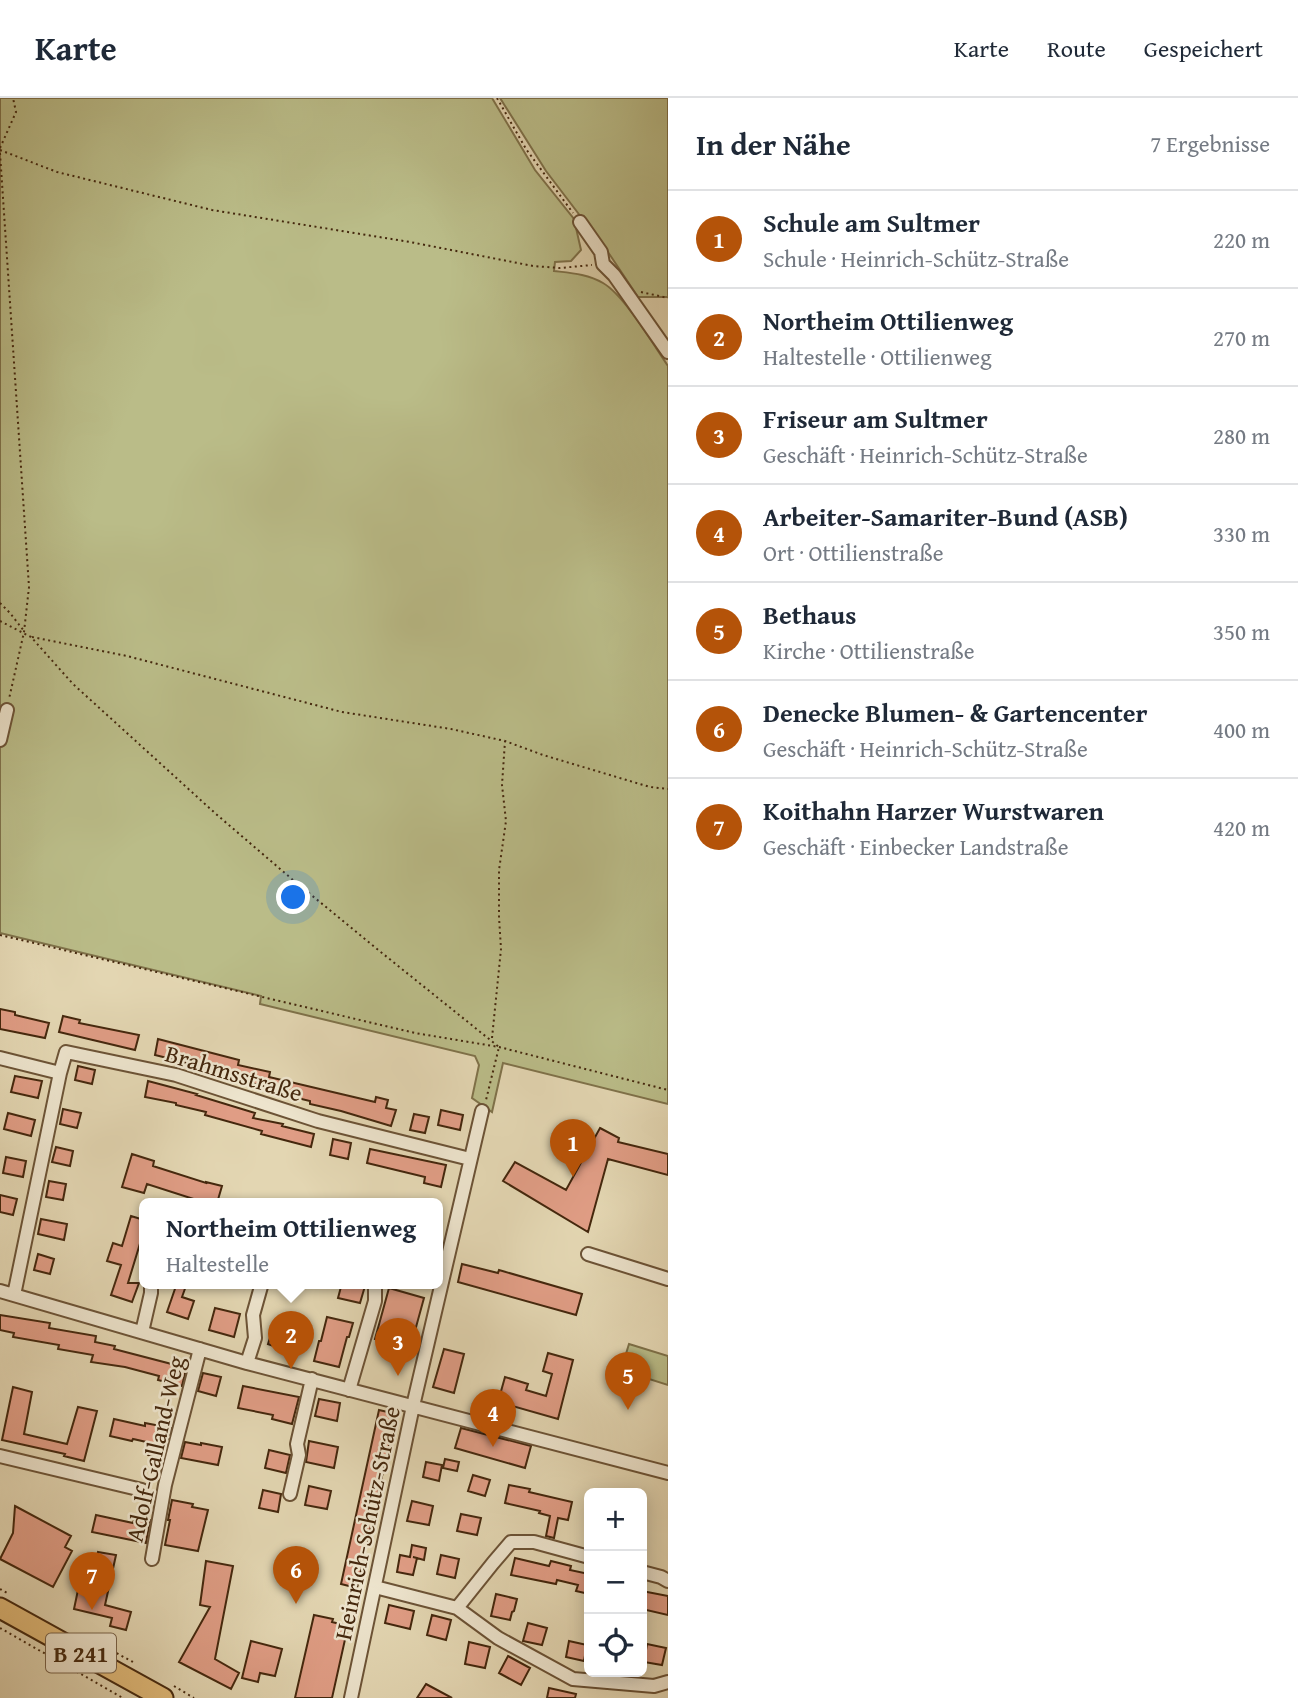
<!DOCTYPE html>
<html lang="de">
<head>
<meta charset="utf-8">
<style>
  body { margin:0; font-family:"Gentium Book Plus",serif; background:#f2f2f3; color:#1f2937 }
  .controls { position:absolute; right:21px; bottom:21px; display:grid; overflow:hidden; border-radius:10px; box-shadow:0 4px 18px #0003 }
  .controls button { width:63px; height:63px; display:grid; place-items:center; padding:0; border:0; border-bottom:2px solid #e0e1e3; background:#fff; color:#1f2937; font:35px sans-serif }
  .you { position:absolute; left:294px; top:800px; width:24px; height:24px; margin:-18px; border:5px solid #fff; border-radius:50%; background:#1a73e8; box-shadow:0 0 0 10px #1a73e833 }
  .badge { display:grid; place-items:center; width:46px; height:46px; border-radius:50%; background:#b45309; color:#fff; font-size:23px; font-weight:700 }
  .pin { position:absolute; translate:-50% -58px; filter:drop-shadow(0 2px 4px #0008) }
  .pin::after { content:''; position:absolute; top:37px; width:24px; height:21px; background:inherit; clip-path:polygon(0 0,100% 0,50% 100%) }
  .popup { position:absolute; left:139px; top:1100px; width:304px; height:91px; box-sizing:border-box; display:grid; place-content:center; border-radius:10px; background:#fff; filter:drop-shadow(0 2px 5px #0005); font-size:23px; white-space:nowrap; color:#747a83 }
  .popup b { font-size:26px; color:#1f2937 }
  .popup::after { content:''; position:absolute; left:50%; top:100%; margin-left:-14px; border:14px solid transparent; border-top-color:#fff }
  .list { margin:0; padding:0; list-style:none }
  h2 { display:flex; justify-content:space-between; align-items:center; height:91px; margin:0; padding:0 28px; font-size:30px }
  h2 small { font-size:23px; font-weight:400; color:#747a83 }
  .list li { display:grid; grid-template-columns:46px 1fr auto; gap:21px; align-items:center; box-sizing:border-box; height:98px; padding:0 28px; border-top:2px solid #e0e1e3 }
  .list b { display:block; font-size:26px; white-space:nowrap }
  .list p { margin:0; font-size:23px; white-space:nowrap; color:#747a83 }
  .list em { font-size:23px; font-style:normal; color:#747a83 }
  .icon { flex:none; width:38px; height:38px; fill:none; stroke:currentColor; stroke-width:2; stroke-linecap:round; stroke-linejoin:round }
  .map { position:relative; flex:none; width:668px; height:1600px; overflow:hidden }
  header { display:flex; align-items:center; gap:42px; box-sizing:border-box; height:98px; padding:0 35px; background:#fff; border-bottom:2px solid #e0e1e3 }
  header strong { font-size:33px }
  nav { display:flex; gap:38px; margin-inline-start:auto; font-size:24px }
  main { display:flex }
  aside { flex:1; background:#fff }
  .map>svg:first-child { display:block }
  .green { fill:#babc88; stroke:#7f724a; stroke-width:2 }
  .building { fill:#e09d85; stroke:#44270d; stroke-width:2 }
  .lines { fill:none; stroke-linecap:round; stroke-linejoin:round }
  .minor-casing { stroke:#6c5336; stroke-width:16 }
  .primary-casing { stroke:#44270d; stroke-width:23 }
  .path { stroke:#44270d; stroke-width:2; stroke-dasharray:2 3.5; stroke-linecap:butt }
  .minor { stroke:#ede4cd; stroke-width:12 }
  .primary { stroke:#e2bb79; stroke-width:19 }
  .labels { text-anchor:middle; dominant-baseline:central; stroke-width:5; stroke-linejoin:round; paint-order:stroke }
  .shield { fill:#ede4cd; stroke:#776047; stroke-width:2 }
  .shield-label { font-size:23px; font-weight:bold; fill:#44270d }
  .street-label { font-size:24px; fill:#44270d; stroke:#ede4cd }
</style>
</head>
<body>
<header>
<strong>Karte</strong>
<nav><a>Karte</a><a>Route</a><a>Gespeichert</a></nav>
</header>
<main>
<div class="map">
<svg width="668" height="1600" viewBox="0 0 668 1600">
  <rect width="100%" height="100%" fill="#e3d6b2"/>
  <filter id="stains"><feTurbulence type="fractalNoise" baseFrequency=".00286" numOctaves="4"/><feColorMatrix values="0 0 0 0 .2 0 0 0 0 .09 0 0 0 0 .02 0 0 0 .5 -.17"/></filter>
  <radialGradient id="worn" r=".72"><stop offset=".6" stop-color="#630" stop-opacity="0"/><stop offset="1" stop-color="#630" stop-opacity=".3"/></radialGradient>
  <path class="green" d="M0,0H492L535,72L574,121L581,152L571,163L555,164L554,173C571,175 588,176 603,185C624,197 653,246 668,268V1006L503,965L492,1014L472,1000L479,967L475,958L260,906L261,898L0,835V625L4,611L0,609Z
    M500,0H668V199H638L610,157L546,73Z
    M629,1246L668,1258V1287L621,1272Z"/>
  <path class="building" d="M0,911L15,914V917L49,925L45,940L0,931Z
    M63,918L80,922L79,925L139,937L135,952L59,934Z
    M158,941L239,962L238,967L270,974L269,979L375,1004L376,999L388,1002L386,1010L396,1012L391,1028L341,1013L310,1006V1003L281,996L282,992L251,985L252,981L155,957Z
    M78,968L95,972L92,986L75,982Z
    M15,978L42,983L38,1000L11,994Z
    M148,983L197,996L196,997L255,1015L253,1020L283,1026L282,1028L314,1036L311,1049L261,1036L262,1033L205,1017L206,1014L176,1007V1005L145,999Z
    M63,1011L81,1015L77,1030L60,1026Z
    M441,1012L463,1017L460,1032L438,1027Z
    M8,1015L35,1022L31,1038L4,1031Z
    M414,1016L429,1019L425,1035L410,1032Z
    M600,1030L619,1040L618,1044L668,1056V1077L608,1061L588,1134L503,1083L515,1064L566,1092Z
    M333,1041L351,1045L348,1061L330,1057Z
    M56,1049L73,1053L70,1068L52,1064Z
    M370,1051L446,1067L441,1089L424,1085L425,1079L367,1065Z
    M132,1056L154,1063L153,1068L206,1085V1084L222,1088L217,1105H206L147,1086L144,1095L122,1089Z
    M6,1059L26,1063L23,1079L3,1075Z
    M49,1083L66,1086L63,1102L46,1099Z
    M0,1097L17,1101L13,1117L0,1114Z
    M131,1118L144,1122V1140L142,1139L128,1185H139L132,1204L111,1197L121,1167L107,1163L113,1145L122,1148Z
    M41,1121L67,1126L64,1142L38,1136Z
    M38,1156L54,1161L50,1176L34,1172Z
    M462,1166L498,1175L499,1172L582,1196L576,1217L458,1184Z
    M177,1185H187L182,1199L194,1203L188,1221L167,1214Z
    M342,1185H354L365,1188L360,1205L338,1200Z
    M389,1190L424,1200L410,1251L375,1241Z
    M215,1210L240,1216L234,1239L209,1232Z
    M0,1217L50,1225L49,1230L96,1238L95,1244L115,1248L114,1251L183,1269L186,1271L182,1288L158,1282L159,1278L125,1269L91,1264L93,1257L58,1251L59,1247L13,1239L14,1235L0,1232Z
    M327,1219L353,1225L349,1239H347L339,1269L314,1263L319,1243H321Z
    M274,1227L300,1236L294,1255L268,1246Z
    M444,1251L464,1256L454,1295L433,1289Z
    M548,1255L573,1262L558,1321L498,1304L505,1279L528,1286L526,1292L546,1298L552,1276L543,1273Z
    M203,1275L221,1279L216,1298L198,1293Z
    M243,1288L299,1299L292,1326L272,1321L273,1317L238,1310Z
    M13,1289L32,1294L24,1336L67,1346L78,1309L97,1313L84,1363L64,1358L65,1356L2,1342Z
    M319,1301L340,1305L337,1323L315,1318Z
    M379,1312L396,1316L357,1490L341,1486Z
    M114,1321L145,1328V1325L171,1330L163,1360L148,1357L151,1345L133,1341L132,1343L110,1338Z
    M461,1330L531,1348L525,1370L455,1350Z
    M309,1343L338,1349L334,1370L306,1364Z
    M185,1344L201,1347V1345L222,1349L218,1367L181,1360Z
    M269,1352L290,1357L286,1375L265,1370Z
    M445,1361L459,1364L457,1373L443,1370Z
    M426,1364L442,1367L439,1383L423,1379Z
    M473,1377L490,1382L485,1398L468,1393Z
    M509,1387L530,1391L529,1394L572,1404L568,1422L558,1420L554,1440L546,1438L550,1418L539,1415L540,1413L505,1405Z
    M309,1388L331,1393L327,1411L305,1407Z
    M263,1392L281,1396L278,1414L259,1410Z
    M172,1402L193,1406L192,1409L208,1412L198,1453L165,1447L170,1422H168Z
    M412,1403L433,1408L429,1427L407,1423Z
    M15,1408L71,1438L65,1449L72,1453L53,1489L0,1461L13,1435Z
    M461,1416L481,1420L477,1437L457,1433Z
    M96,1417L133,1425L135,1419L150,1422L146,1445L92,1434Z
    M412,1447L426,1450L424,1462L413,1459L417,1460L413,1477L397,1474L400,1457L410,1459Z
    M98,1454L116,1457L105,1507L131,1514L126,1532L110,1528L112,1520L74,1511L78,1492L89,1494Z
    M441,1457L459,1461L455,1480L437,1476Z
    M515,1460L549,1468L551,1463L571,1468L570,1472L589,1476V1496L576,1493L578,1487L557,1482L556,1486L511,1477Z
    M206,1463L233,1468L215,1561L239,1575L231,1591L179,1564L210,1509L200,1507Z
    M642,1493L668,1498V1517L642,1511Z
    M496,1496L517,1501L514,1513L512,1514L510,1522L491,1518Z
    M389,1507L414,1513L410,1531L385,1525Z
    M314,1517L333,1521L332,1524L348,1528L332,1600H295Z
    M432,1517L451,1522L446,1542L427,1537Z
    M528,1525L547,1530L542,1547L523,1543Z
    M251,1543L282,1551L275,1578L260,1575L258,1584L242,1580Z
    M569,1543L587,1547L584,1563L566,1559Z
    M469,1544L490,1549L485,1570L465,1566Z
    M647,1546L666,1550L662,1567L644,1564Z
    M508,1558L530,1570L521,1587L499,1575Z
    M426,1586L452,1600H417Z
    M549,1590L576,1596L575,1600H547Z"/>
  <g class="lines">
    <g class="minor-casing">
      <path id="minor" d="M580,124L601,154L603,166L614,177L668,254
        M0,642L7,612
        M0,960L60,975L66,954L176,977L318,1023L470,1061
        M588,1156L668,1181
        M0,1193L247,1265L668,1375
        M14,1197L60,975
        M142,1234L151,1195V1185
        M247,1265L255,1240L253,1217L262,1185
        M349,1292L375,1203V1185
        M0,1358L142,1392
        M290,1396L299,1357L297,1346L312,1281
        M152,1461L165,1387L200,1251
        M642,1474L661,1479L668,1483
        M375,1489L457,1510L498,1540L573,1581L654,1588L668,1584
        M457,1510L493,1465L511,1444H534L589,1459
        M351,1600L413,1308L482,1013"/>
    </g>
    <g class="primary-casing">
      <path id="primary" d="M0,1510L163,1600"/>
    </g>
    <path class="path" d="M497,0L526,51L573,115
      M0,50L16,14L13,0
      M0,52L57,74L212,112L410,144L533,168L560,170L592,167
      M0,55L29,489L24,534L9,601
      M641,194L668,200
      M0,505L10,515L24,533
      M0,523L31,539L73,586L216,716L293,782L382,855L499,949L486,1002
      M32,539L127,558L342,614L451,631L505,643L543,657L650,689L668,691
      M0,837L415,935L499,949L668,992
      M492,940L501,851L499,819V772L506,723L502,687L505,643
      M0,1491L7,1495
      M0,1530L123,1600
      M107,1550L133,1564
      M174,1588L194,1600"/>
    <use href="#minor" class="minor"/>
    <use href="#primary" class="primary"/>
  </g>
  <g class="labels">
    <rect class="shield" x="46" y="1535.5" width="70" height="39" rx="5"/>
    <g class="shield-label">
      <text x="81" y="1555">B 241</text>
    </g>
    <g class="street-label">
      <text transform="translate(234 975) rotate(17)">Brahmsstraße</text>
      <text transform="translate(155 1351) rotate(-77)">Adolf-Galland-Weg</text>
      <text transform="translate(367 1425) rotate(-78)">Heinrich-Schütz-Straße</text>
    </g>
  </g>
  <rect width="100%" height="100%" filter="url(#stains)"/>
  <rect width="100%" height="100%" fill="url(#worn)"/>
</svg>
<div class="controls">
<button>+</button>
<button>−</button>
<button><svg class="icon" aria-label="locate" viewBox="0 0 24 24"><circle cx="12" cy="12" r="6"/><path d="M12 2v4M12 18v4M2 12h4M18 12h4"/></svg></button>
</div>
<div class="you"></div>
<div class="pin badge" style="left:573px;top:1079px">1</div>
<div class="pin badge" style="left:291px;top:1271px">2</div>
<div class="popup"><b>Northeim Ottilienweg</b>Haltestelle</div>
<div class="pin badge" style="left:398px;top:1278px">3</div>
<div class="pin badge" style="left:493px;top:1349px">4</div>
<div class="pin badge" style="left:628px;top:1312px">5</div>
<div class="pin badge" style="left:296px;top:1506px">6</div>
<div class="pin badge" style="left:92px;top:1512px">7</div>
</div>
<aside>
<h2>In der Nähe<small>7 Ergebnisse</small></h2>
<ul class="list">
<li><span class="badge">1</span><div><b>Schule am Sultmer</b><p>Schule · Heinrich-Schütz-Straße</p></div><em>220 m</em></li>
<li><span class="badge">2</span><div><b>Northeim Ottilienweg</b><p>Haltestelle · Ottilienweg</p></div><em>270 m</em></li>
<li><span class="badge">3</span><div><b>Friseur am Sultmer</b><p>Geschäft · Heinrich-Schütz-Straße</p></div><em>280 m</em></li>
<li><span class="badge">4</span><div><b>Arbeiter-Samariter-Bund (ASB)</b><p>Ort · Ottilienstraße</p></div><em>330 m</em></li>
<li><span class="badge">5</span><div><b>Bethaus</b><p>Kirche · Ottilienstraße</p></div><em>350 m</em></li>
<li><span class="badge">6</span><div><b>Denecke Blumen- &amp; Gartencenter</b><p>Geschäft · Heinrich-Schütz-Straße</p></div><em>400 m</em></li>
<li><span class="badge">7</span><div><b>Koithahn Harzer Wurstwaren</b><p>Geschäft · Einbecker Landstraße</p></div><em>420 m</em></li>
</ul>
</aside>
</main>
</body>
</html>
